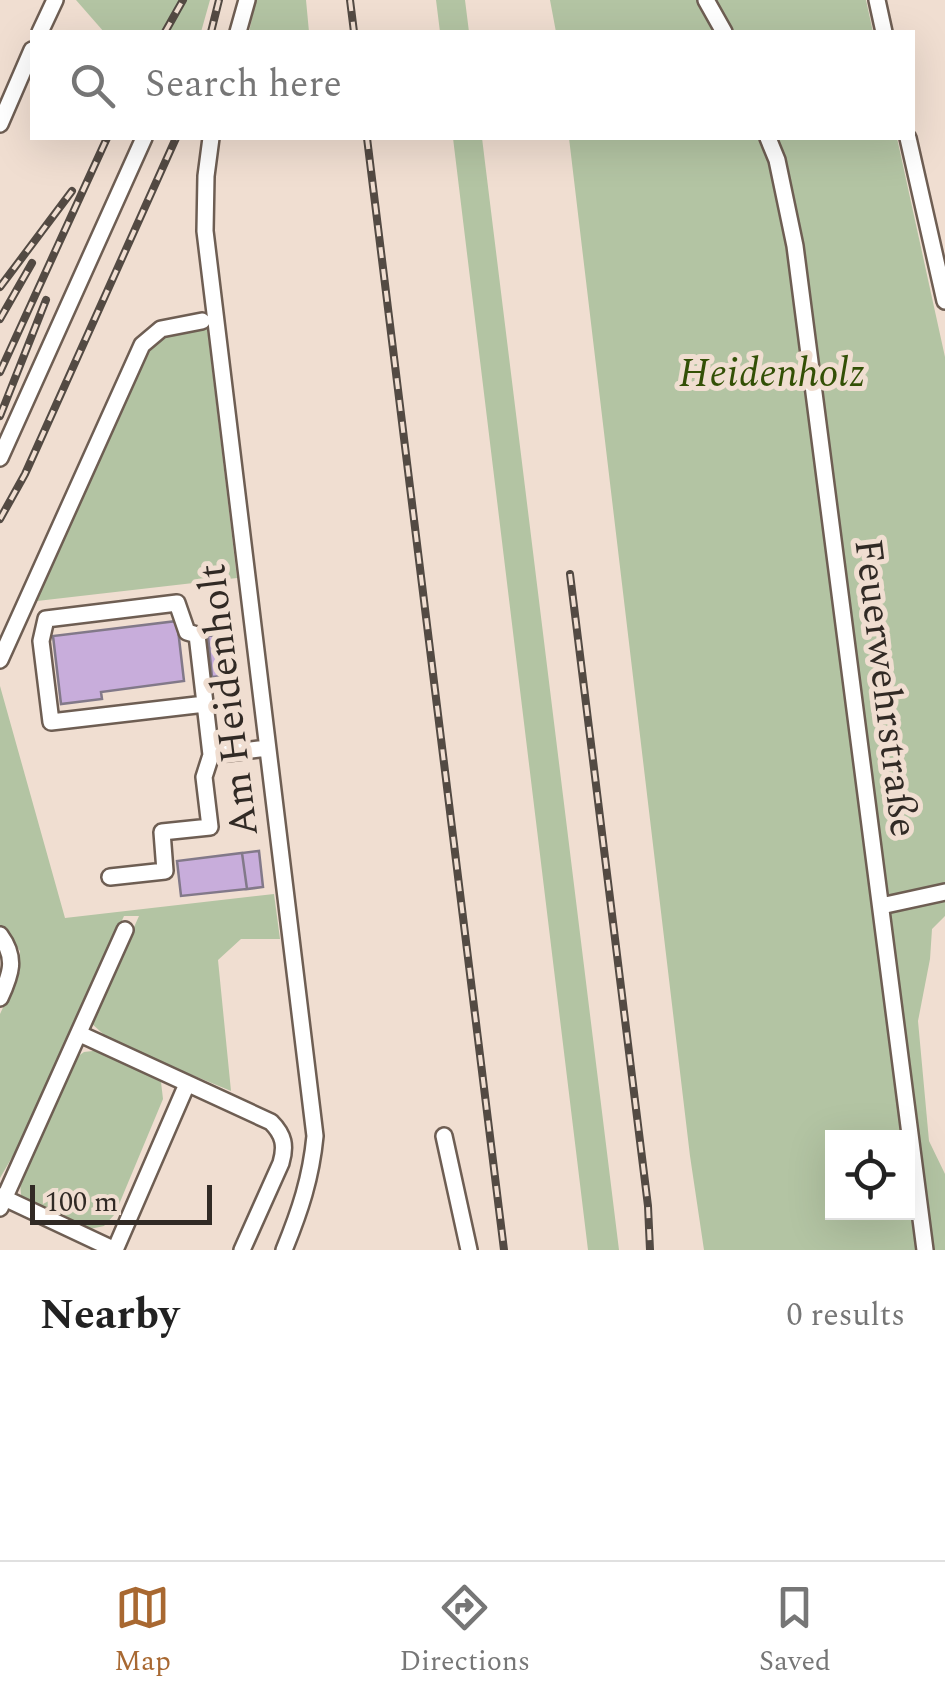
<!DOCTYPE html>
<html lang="en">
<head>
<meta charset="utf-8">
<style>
  body { margin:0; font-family:Spectral,serif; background:#f6f6f6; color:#222 }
  .controls { position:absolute; right:30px; bottom:30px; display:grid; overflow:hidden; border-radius:0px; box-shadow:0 10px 40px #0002 }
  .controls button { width:90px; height:90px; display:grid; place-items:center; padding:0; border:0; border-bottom:2px solid #e0e0e0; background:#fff; color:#222; font:50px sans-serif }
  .scale { position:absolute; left:30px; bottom:25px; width:182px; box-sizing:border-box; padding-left:10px; border:5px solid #312a25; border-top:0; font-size:28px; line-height:35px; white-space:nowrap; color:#312a25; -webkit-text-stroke:8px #f0ded1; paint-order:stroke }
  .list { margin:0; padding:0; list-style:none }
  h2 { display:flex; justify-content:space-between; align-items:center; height:130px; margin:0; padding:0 40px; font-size:42px }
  h2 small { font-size:32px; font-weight:400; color:#767676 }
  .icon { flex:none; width:55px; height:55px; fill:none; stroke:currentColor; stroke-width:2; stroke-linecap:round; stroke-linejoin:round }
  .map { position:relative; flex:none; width:945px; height:1250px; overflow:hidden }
  .search { position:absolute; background:#fff; box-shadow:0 10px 40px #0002; left:30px; right:30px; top:30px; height:110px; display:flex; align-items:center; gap:25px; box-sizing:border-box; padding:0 35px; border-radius:0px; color:#767676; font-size:38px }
  .sheet { height:310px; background:#fff }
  nav { display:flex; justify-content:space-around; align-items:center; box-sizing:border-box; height:140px; border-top:2px solid #e0e0e0; background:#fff; font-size:28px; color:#767676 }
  nav a { display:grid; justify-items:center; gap:5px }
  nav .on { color:#a86831 }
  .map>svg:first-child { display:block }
  .green { fill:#b3c4a3 }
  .building { fill:#c8addb; stroke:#827989; stroke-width:2.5 }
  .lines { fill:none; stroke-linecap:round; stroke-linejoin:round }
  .minor-casing { stroke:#6e5e53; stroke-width:20 }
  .minor { stroke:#fff; stroke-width:15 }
  .rail-casing { stroke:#534a43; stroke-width:8 }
  .rail { stroke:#f0ded1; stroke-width:4; stroke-dasharray:11; stroke-linecap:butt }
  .labels { text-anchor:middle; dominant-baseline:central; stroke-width:10; stroke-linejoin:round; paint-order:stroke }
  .park-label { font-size:40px; font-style:italic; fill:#335006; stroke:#f0ded1 }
  .street-label { font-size:40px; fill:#312a25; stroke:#f0ded1 }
</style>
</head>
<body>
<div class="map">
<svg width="945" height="1250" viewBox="0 0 945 1250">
  <rect width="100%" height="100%" fill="#f0ded1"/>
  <path class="green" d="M76,0H210L201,32H104Z
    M256,0H306L309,32H249Z
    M436,0H465L469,32H440Z
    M550,0H866L873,32H556Z
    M453,138H482L619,1250H588Z
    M569,138H897L945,357V889L876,906L905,1137L832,1138V1212H908V1155L919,1250H704L690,1156Z
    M207,327L237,578L37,601L148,347L168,332Z
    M0,686L65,918L274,894L280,939H241L218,960L231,1091L112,1042L91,1023L139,916H124L18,1147L0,1178V1014L20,971V951L0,925Z
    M945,894V916L932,929L930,959L918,1021L929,1141L945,1174V1250H930L887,907Z
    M101,1050L161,1082L163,1099L115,1214L104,1226L90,1229L30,1205L21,1195L20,1183L74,1059L84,1052Z"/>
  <path class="building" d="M177,621L184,681L101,692L102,699L61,704L53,636Z
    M230,634L234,675L212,677L208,636Z
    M259,851L263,887L247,889L242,853Z
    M242,853L247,889L181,896L177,861Z"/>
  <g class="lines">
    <g class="minor-casing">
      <path id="minor" d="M706,0L724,32
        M877,0L884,32
        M40,32L55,0
        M238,32L247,0
        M0,124L32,50
        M211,138L206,176L205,231L315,1136C311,1178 300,1211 284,1250
        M768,138L777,160L795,246L925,1250
        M908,138L945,301
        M0,458L144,138
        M0,660L142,345L161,329L202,321
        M205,704L51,722L41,641L46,619L177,603L187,632L197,635L211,755
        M110,877L165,871L162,832L210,827L204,777L211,755L267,748
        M881,906L945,892
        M0,935C17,958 11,974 0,998
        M80,1034L271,1122C284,1135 286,1146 281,1163L242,1250
        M444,1136L469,1250
        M0,1196L115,1250
        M0,1208L125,930
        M115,1250L187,1084"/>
    </g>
    <use href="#minor" class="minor"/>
    <g class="rail-casing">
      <path id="rail" d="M350,0L354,32
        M165,32L183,0
        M211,32L219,0
        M367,138L504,1250
        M0,287L72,191
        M0,319L32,263
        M0,372L107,138
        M0,416L46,300
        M0,519L25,474L176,138
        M570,574L648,1206L650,1250"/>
    </g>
    <use href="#rail" class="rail"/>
  </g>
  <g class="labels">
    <g class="park-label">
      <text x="772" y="374">Heidenholz</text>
    </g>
    <g class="street-label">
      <text transform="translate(885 688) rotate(83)">Feuerwehrstraße</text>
      <text transform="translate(229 700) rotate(-97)">Am Heidenholt</text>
    </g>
  </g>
</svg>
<div class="controls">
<button><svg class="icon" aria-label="locate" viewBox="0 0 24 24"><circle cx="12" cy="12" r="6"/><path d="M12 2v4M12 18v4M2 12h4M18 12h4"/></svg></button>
</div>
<div class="scale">100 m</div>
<div class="search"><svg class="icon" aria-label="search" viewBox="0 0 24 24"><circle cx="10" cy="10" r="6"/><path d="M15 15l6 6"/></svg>Search here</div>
</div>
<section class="sheet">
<h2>Nearby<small>0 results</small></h2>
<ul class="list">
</ul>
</section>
<nav>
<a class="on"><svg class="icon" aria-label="map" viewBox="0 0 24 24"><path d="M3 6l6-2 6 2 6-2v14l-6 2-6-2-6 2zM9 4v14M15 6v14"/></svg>Map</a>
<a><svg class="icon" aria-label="directions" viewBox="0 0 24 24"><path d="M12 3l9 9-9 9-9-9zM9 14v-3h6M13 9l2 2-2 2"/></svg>Directions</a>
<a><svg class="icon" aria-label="saved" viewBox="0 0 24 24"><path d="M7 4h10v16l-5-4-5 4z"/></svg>Saved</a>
</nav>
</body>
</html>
